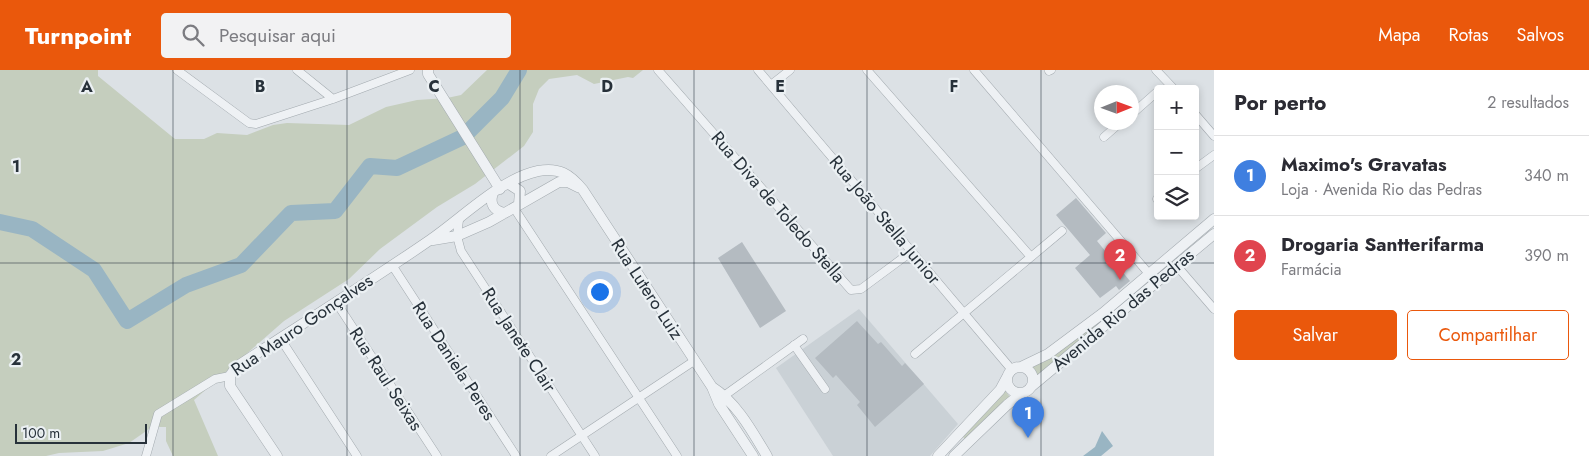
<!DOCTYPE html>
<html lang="pt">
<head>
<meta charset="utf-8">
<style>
  body { margin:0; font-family:Jost,sans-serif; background:#f2f2f3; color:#2b2b33 }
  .controls { position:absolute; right:15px; top:15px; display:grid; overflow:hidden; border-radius:5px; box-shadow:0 2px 8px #0003 }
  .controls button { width:45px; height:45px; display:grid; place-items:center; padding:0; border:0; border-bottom:1px solid #e1e1e2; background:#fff; color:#2b2b33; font:25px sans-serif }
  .compass { position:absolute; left:1094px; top:15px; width:45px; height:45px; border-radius:50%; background:#fff; box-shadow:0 2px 8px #0003; rotate:89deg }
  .scale { position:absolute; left:15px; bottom:12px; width:132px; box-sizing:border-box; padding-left:5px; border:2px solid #27313a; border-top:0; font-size:14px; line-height:18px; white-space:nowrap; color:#27313a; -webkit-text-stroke:4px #ebf0f3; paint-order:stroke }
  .you { position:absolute; left:599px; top:221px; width:18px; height:18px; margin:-12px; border:4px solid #fff; border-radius:50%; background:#1a73e8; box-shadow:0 0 0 8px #1a73e833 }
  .badge { display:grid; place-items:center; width:32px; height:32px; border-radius:50%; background:#ea580c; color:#fff; font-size:16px; font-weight:700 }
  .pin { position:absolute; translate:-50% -41px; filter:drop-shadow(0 1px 2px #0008) }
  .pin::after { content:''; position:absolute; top:26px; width:18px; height:15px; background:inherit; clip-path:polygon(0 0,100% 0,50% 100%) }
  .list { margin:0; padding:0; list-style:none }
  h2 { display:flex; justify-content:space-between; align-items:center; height:65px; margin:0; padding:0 20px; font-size:21px }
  h2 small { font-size:16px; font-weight:400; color:#7c7c81 }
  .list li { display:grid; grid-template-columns:32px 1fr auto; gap:15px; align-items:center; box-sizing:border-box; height:80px; padding:0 20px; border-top:1px solid #e1e1e2 }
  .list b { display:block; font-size:19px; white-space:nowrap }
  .list p { margin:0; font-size:16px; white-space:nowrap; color:#7c7c81 }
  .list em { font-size:16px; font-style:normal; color:#7c7c81 }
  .actions { display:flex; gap:10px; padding:15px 20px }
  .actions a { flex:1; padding:11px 0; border:1px solid #ea580c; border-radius:5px; text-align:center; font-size:18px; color:#ea580c }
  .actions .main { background:#ea580c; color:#fff }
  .icon { flex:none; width:28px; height:28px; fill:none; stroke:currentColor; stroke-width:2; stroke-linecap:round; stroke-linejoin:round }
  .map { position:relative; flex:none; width:1214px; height:386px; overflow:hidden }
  header { display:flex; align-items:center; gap:30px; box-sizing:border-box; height:70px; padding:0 25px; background:#ea580c; color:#fff }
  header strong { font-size:24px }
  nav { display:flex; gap:28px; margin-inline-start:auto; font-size:18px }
  .search { width:350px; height:45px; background:#f2f2f3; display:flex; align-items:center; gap:12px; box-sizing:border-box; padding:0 18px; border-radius:5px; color:#7c7c81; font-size:19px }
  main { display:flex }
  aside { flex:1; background:#fff }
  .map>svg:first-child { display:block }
  .built { fill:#cad1d6 }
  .green { fill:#c5cebe }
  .water { fill:#99b5c3 }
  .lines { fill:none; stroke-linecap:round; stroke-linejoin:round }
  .river { stroke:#99b5c3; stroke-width:16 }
  .building { fill:#b4bbc1 }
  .minor-casing { stroke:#a2a9ae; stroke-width:9 }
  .tertiary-casing { stroke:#a2a9ae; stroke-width:11 }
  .minor { stroke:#eef1f4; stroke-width:8 }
  .tertiary { stroke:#eef1f4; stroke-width:10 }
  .grid { fill:none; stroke:#27313a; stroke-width:1; stroke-opacity:0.55 }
  .labels { text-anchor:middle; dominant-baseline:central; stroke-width:4.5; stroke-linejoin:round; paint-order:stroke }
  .street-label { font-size:18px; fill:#27313a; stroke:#ebf0f3 }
  .grid-label { font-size:16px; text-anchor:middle; font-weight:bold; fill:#27313a; stroke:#ebf0f3; stroke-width:4.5; stroke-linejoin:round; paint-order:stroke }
</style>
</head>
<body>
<header>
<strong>Turnpoint</strong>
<div class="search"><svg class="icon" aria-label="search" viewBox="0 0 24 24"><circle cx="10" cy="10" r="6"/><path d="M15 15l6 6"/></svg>Pesquisar aqui</div>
<nav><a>Mapa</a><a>Rotas</a><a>Salvos</a></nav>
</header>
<main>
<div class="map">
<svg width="1214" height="386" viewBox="0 0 1214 386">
  <rect width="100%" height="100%" fill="#dce1e5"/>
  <path class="built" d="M859,239L958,354L930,386H833L776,298Z"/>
  <path class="green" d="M0,0H98V6L175,69H204L217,63L247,65L273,55L287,53L349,55L386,37L417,30L447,28L461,25L487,0H643L633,8L628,7L594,14L577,5L549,9L539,19L533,34V62L524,76L475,114L437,137L380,179L349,209L284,251L194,330L218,386H173L166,371V357H152L129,373L103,381L59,383L46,386H0Z
    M1169,194L1170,196L1035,307L1034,301L1031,297Z
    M1005,321L1010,327L965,369L963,367Z"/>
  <path class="water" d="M1102,361L1113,376L1101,386H1083L1095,377Z"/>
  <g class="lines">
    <path class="river" d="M0,152L32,159L94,200L127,251L186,215L241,195L291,143L335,141L370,96L397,98L463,67L502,28L519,0"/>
  </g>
  <path class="building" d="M1076,128L1106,163L1097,171L1130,211L1119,220L1116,216L1100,228L1075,198L1090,185L1056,145Z
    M742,172L786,241L760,258L718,188Z
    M857,251L878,274L881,272L902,296L905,293L924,314L875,357L857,335L860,332L836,305L833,308L815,288Z"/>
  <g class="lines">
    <g class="minor-casing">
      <path id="minor" d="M177,0L249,53L256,54L333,29L410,0
        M297,0L333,29
        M658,0L851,220L861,219L911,182
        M758,0L1012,300
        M867,0L1031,187
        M974,0L1150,205
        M1156,0L1174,19
        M1049,1L1051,0
        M771,15L790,0
        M1132,44L1158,21
        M1195,44L1214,66
        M1104,67L1121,52
        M1195,99L1214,85
        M1157,129H1158
        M514,138L677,386
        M459,150L457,166L461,181L595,386
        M392,195L516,386
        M1176,195L1214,239
        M336,232L437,386
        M280,268L357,386
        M794,275L825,319
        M915,284L1062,161
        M721,328L803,269
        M146,386L158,344L215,309L230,306
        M551,386L694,291"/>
    </g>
    <g class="tertiary-casing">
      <path id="tertiary" d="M428,0V4L500,119
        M509,114L520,121L519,134
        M493,123C489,134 494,141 505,143
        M433,170L457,166L489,152L559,112H568L578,117
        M1021,297L1048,284L1103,243L1214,149
        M1007 310a13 13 0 1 1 26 0a13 13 0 1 1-26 0Z
        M1032,316L1214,164
        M712,317C737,333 752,361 767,386
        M277,386L230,316V306L236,297C300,255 366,214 430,170C461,149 500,109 538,101C559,97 570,104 583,120L712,317L719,334L753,386
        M938,386L1000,320L1007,307
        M954,386L1007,335L1022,323"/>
    </g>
    <use href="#minor" class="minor"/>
    <use href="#tertiary" class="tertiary"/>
  </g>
  <path class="grid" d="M173,0V386M347,0V386M520,0V386M694,0V386M867,0V386M1041,0V386M0,193H1214"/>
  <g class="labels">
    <g class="street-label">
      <text transform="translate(778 137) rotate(49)">Rua Diva de Toledo Stella</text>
      <text transform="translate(885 150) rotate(50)">Rua João Stella Junior</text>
      <text transform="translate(647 219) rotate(57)">Rua Lutero Luiz</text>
      <text transform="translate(1123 240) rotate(-40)">Avenida Rio das Pedras</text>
      <text transform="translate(302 255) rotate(-34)">Rua Mauro Gonçalves</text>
      <text transform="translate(519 270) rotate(57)">Rua Janete Clair</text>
      <text transform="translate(454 291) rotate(57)">Rua Daniela Peres</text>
      <text transform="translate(386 309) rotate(57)">Rua Raul Seixas</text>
    </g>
  </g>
  <g class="grid-label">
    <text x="87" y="22">A</text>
    <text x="260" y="22">B</text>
    <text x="434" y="22">C</text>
    <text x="607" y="22">D</text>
    <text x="780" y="22">E</text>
    <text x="954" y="22">F</text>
    <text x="16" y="102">1</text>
    <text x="16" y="295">2</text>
  </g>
</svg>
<div class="controls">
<button>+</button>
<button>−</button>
<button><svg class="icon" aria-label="layers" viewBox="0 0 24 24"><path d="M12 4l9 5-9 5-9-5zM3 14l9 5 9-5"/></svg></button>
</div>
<svg class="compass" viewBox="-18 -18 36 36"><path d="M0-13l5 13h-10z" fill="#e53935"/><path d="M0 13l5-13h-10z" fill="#7c7c81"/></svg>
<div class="scale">100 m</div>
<div class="you"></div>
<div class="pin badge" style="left:1028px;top:368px;background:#3f7fe0">1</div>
<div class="pin badge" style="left:1120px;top:210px;background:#e0444e">2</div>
</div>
<aside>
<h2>Por perto<small>2 resultados</small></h2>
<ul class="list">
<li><span class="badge" style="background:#3f7fe0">1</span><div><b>Maximo's Gravatas</b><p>Loja · Avenida Rio das Pedras</p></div><em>340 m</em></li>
<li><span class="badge" style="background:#e0444e">2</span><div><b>Drogaria Santterifarma</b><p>Farmácia</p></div><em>390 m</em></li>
</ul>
<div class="actions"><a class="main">Salvar</a><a>Compartilhar</a></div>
</aside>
</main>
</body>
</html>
